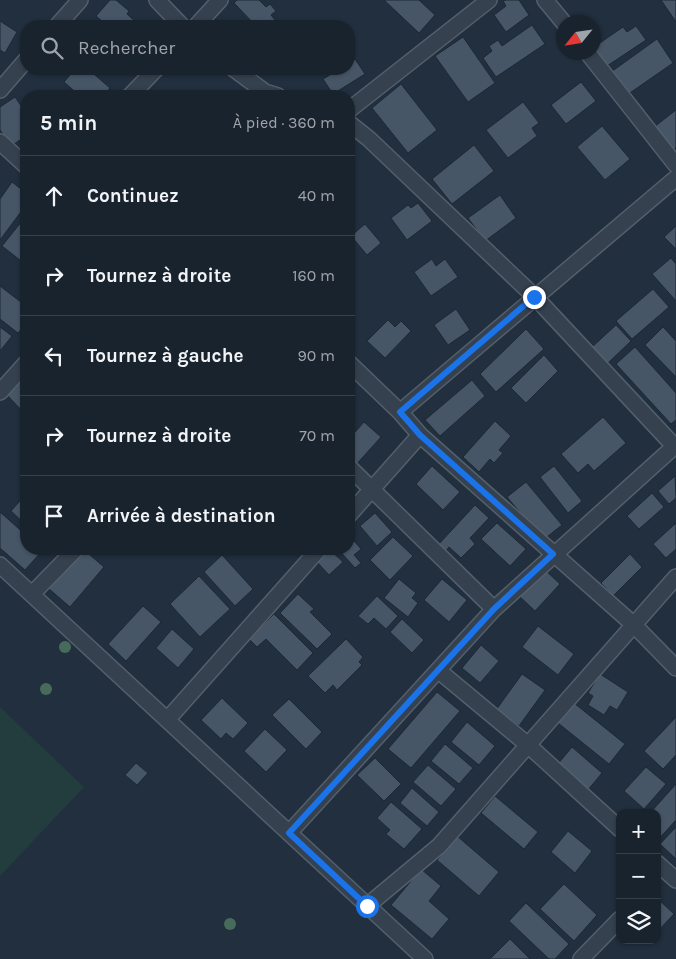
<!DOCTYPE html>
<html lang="fr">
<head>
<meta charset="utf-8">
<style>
  body { margin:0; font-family:Karla,sans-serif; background:#222b36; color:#f1f3f6 }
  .controls { position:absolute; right:15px; bottom:15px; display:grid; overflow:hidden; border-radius:10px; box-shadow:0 1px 4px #0004 }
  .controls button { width:45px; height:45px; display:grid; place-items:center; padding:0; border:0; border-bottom:1px solid #37404a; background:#19232e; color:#f1f3f6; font:25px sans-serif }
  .compass { position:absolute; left:556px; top:15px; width:45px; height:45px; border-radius:50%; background:#19232e; box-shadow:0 1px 4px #0004; rotate:240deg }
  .stop { position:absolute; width:15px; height:15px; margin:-11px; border:4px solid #1a73e8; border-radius:50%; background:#fff }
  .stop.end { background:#1a73e8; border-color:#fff; box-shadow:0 1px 5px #0008 }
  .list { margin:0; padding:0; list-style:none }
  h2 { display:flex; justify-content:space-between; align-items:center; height:65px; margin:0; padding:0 20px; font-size:21px }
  h2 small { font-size:16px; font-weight:400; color:#9fa4aa }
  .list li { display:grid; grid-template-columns:32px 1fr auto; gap:15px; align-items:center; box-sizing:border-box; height:80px; padding:0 20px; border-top:1px solid #37404a }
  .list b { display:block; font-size:19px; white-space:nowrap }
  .list em { font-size:16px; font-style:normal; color:#9fa4aa }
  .icon { flex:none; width:28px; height:28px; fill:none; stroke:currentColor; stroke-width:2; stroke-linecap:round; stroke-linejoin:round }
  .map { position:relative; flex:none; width:676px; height:959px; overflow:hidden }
  .search { position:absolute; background:#19232e; box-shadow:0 1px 4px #0004; left:20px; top:20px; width:335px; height:55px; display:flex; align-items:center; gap:12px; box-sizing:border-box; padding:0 18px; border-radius:20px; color:#9fa4aa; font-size:19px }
  .panel { position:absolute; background:#19232e; box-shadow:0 1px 4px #0004; left:20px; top:90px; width:335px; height:465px; border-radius:20px }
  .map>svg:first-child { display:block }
  .green { fill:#233d3f }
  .building { fill:#475667; stroke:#1d2835 }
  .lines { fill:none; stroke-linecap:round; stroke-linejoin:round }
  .street-casing { stroke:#545f6c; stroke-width:18 }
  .street { stroke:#35414e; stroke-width:15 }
  .tree { fill:#476b5a }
  .route { stroke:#1a73e8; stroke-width:6 }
</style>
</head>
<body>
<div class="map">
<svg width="676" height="959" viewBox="0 0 676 959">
  <rect width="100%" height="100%" fill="#212f3e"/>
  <path class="green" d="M0,707L84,787L0,876Z"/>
  <path class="building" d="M110,0H116L129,11L127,14L138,24L136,26H108L96,16Z
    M237,0H259L266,7L270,4L276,11L271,15L275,20L268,26H256L234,3Z
    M384,0H419L435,15L419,33Z
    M506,0H519L529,15L506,32L494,15L506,6L503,1Z
    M661,0H676V22Z
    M0,21L17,32L5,53L0,50Z
    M532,25L545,44L496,77L483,58L492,51L489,46L498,40L502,46Z
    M636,26L646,40L604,68L594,52V47L623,27L627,32Z
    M463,37L495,83L468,102L435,56Z
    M657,39L673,63L627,95L611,72Z
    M355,59L365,74L333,94L323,79L340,69H349V63Z
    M75,69H88L110,88L103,96H80L64,82Z
    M581,82L596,101L566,124L551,105Z
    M401,84L437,130L408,153L372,108Z
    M15,97L26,113V136L11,146L0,130V107Z
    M523,102L539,123L532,128L537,136L508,158L486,130Z
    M676,110V148L673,150L654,127Z
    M602,126L630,159L605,180L577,147Z
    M474,145L494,171L452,204L432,179Z
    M12,182L26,193V205L0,240V199Z
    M500,195L516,218L485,241L468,218Z
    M418,203L432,221L407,240L391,218L408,205L411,208Z
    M26,216V262L25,264L2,246Z
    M365,224L381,243L367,255L351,236Z
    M676,226V249L664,237Z
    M671,258L676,264V301L652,274Z
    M432,259L436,266L445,259L458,277L431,296L414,272Z
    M0,286L26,306V323L18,333L0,319Z
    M653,289L669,307L632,339L616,321Z
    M456,309L470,330L448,345L434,325Z
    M388,320L395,327L401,321L411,331L385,358L367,341Z
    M616,325L631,341L607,364L591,348Z
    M0,327L12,336L0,351Z
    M663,327L676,341V377L645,345Z
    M526,329L544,349L496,392L480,374Z
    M635,347L676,393V420L671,424L616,364Z
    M544,355L558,371L526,403L511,388Z
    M20,378L26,384V415L5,393Z
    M472,380L485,396L440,436L425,420Z
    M603,417L626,443L594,471L588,464L578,473L561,454Z
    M495,421L511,436L499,450L503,453L494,463L490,459L479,472L463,457Z
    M364,422L381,437L354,467L349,462V439Z
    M432,466L460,492L443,510L416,484Z
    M554,466L582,501L568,513L540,477Z
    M675,476L676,498L669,504L658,491Z
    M526,482L562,525L543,540L507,497Z
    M652,493L664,507L639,529L627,516Z
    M26,494V525L11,511Z
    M475,505L489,518L470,538L475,544L461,558L449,547L445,552L438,545Z
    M0,512L26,535V549L43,550L25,570L0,548Z
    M375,513L392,532L377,546L360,526Z
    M497,523L526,549L510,566L481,539Z
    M676,523V549L666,558L653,544Z
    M349,535L361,549L354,555L361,563L355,568L338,549H349Z
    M393,537L413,556L390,580L370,560Z
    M83,549L104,567L70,607L48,588Z
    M329,549L343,562L329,575L316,561Z
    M630,554L642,567L613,596L601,583Z
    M222,555L253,589L235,606L204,572Z
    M543,568L560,584L535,611L518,595Z
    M199,576L230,609L200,637L170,604Z
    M399,579L416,593L412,598L418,603L408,617L384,598Z
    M442,579L467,600L449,622L424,600Z
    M298,594L314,609L310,612L332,634L317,649L280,613Z
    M377,596L398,616L386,629L374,618L368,624L358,616Z
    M143,606L161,622L126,661L108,644Z
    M274,614L313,653L297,670L266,639L257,647L249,639Z
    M402,619L424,640L412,653L390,632Z
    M538,626L574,654L558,675L522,647Z
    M172,629L194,649L178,668L156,648Z
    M346,639L363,657L359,662L362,665L337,690L333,685L325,693L308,676Z
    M481,645L499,661L480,683L462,668Z
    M522,674L545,690L519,726L496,710Z
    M600,674L628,692L617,710L610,706L604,715L588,705L593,696L588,693Z
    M437,692L460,711L411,768L388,749Z
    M222,698L248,723L233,739L226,733L221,739L201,720Z
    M289,699L322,732L306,749L272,715Z
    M574,703L625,744L609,764L558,723Z
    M676,717V755L663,769L644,751Z
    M467,722L495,746L479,765L451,742Z
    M265,729L287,750L266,772L244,751Z
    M445,744L473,768L459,784L431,761Z
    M572,747L602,773L587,791L557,765Z
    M375,758L401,784L384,801L357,775Z
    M136,763L148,773L137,785L125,775Z
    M428,765L456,789L441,806L413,782Z
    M646,767L666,784L644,809L624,791Z
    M676,784V820L657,841V813H650Z
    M412,788L439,812L427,826L400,803Z
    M495,796L538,832L524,849L481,813Z
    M391,802L422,829L404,849L386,834L390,830L377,818Z
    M676,827V859L660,844Z
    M568,831L592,851L575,873L551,852Z
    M457,836L499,872L479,896L437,860Z
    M421,869L441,886L429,901L449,919L432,939L391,905Z
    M564,884L597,915L574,941L540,909Z
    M658,899L674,914L657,932V900Z
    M526,903L569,944L555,959H549L509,921Z
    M510,939L530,959H490Z"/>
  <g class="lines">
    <g class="street-casing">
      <path id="street" d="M157,0L182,26
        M545,0L564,23
        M57,26L80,0
        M196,26L220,0
        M587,52L676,165
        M234,69L265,92L278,96
        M0,90L26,60
        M130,96L156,69
        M349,110L489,0
        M349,123L369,139L535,297L676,448
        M0,142L26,166
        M349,363L400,412L420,435L634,625L676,668
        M0,392L26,363
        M400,412L676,178
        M349,467L494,609
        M349,515L420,435
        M0,565L425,959
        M32,594L76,549
        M439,671L528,745L620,829
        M167,720L319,549
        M289,833L494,609L676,445
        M657,863L676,880
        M367,906L439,846L676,577
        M581,959L620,919"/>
    </g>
    <use href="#street" class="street"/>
  </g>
  <g class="tree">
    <circle cx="65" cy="647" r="6"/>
    <circle cx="46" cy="689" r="6"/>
    <circle cx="230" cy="924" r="6"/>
  </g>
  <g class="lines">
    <path class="route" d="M367,906L289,833L494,609L553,554L420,435L400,412L534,297"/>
  </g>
</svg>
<div class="controls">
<button>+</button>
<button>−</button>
<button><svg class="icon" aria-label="layers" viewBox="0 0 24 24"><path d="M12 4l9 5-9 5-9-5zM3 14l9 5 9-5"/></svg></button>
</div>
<svg class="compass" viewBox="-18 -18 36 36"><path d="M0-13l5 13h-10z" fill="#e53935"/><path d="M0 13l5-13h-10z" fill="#9fa4aa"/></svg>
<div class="stop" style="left:367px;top:906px"></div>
<div class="stop end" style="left:534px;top:297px"></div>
<div class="search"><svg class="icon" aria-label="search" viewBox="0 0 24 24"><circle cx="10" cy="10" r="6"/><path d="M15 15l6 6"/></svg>Rechercher</div>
<section class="panel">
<h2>5 min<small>À pied · 360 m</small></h2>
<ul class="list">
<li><svg class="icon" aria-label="ahead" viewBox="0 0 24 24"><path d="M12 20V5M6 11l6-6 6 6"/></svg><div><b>Continuez</b></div><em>40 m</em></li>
<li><svg class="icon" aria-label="right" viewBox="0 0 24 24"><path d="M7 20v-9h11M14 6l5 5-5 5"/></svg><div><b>Tournez à droite</b></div><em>160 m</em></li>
<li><svg class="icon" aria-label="left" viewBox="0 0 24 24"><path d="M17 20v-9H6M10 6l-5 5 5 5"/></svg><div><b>Tournez à gauche</b></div><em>90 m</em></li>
<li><svg class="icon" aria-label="right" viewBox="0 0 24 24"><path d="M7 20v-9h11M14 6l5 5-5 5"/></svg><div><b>Tournez à droite</b></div><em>70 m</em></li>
<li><svg class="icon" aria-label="arrive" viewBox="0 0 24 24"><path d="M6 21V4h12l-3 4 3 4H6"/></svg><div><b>Arrivée à destination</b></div></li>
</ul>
</section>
</div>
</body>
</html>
